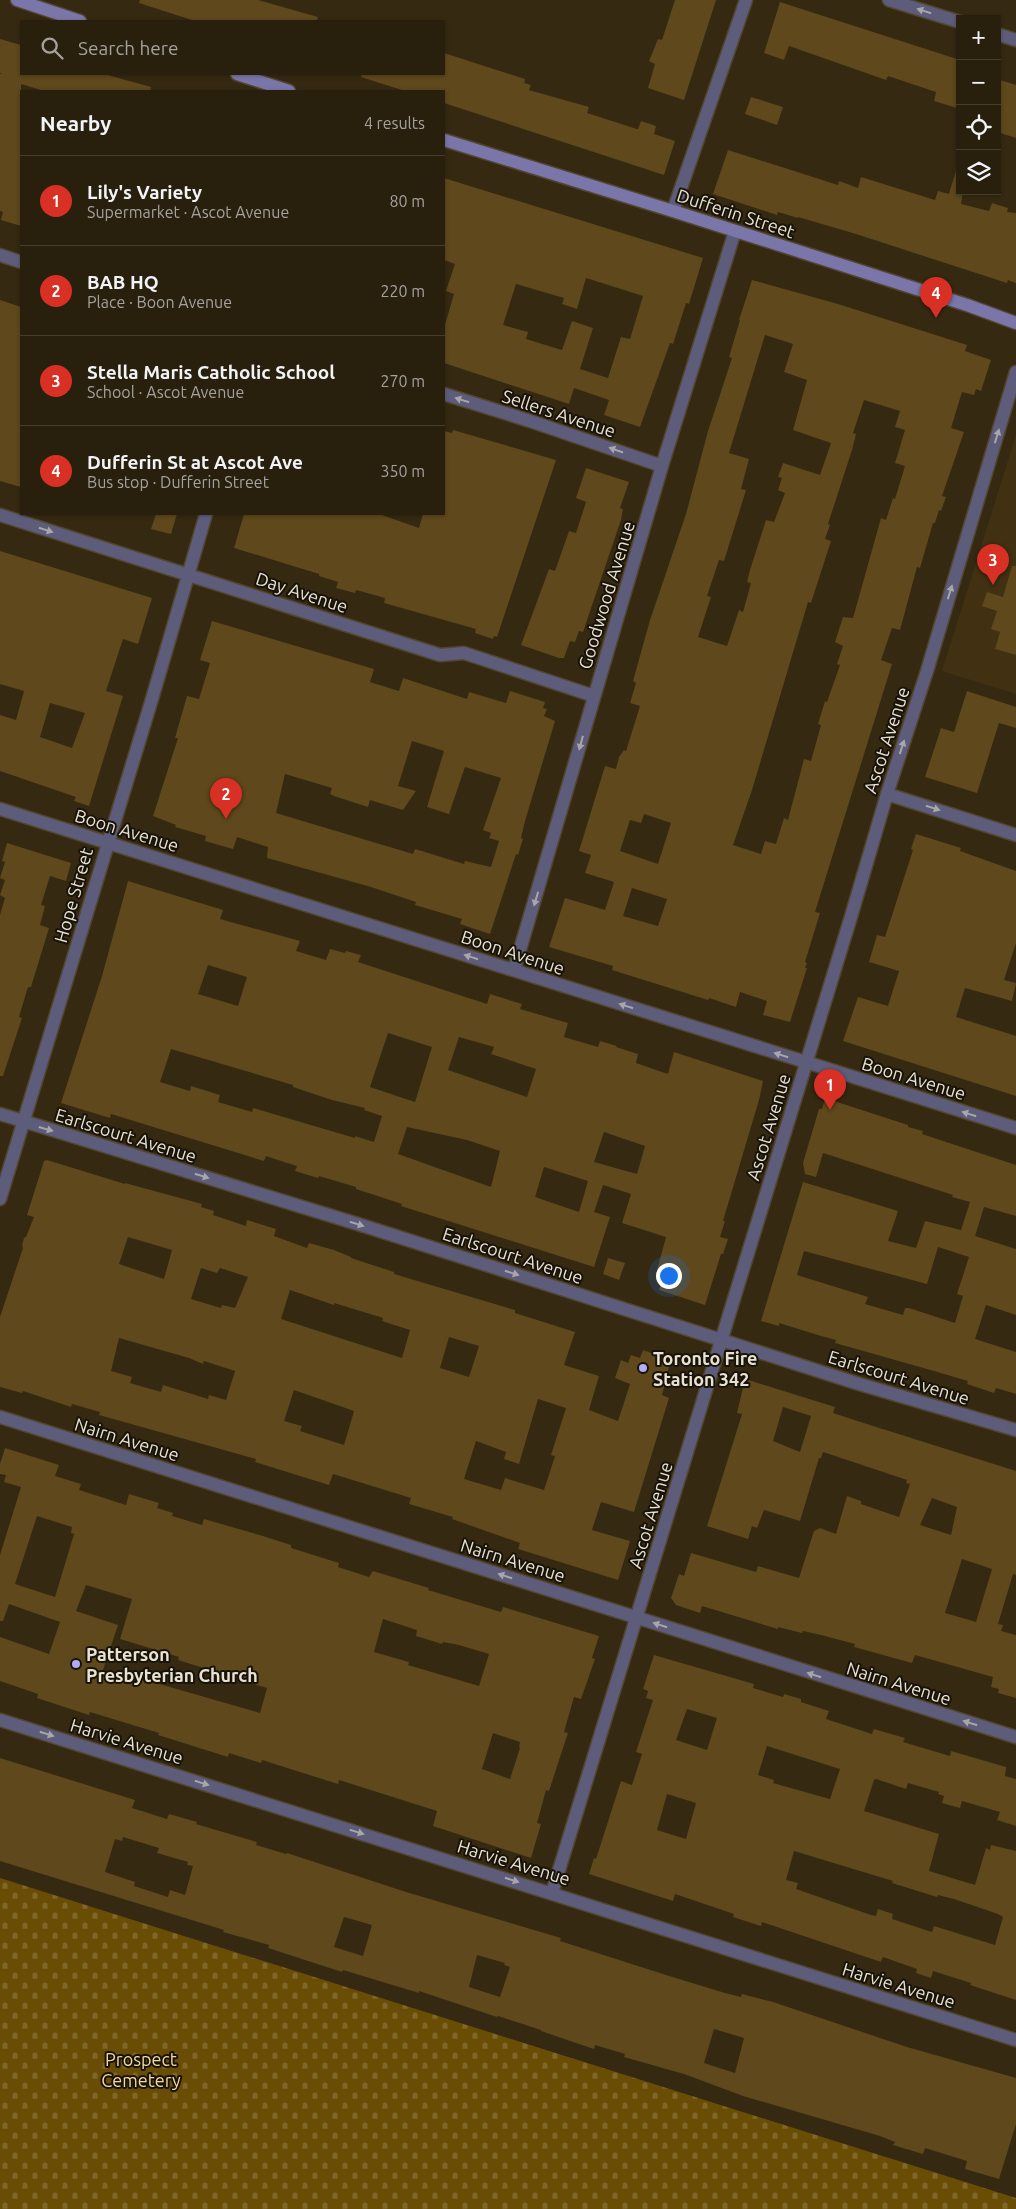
<!DOCTYPE html>
<html lang="en">
<head>
<meta charset="utf-8">
<style>
  body { margin:0; font-family:Ubuntu,sans-serif; background:#342c1b; color:#f1f3f6 }
  .controls { position:absolute; right:15px; top:15px; display:grid; overflow:hidden; border-radius:0px; box-shadow:0 1px 4px #0004 }
  .controls button { width:45px; height:45px; display:grid; place-items:center; padding:0; border:0; border-bottom:1px solid #443d2e; background:#281f0d; color:#f1f3f6; font:25px sans-serif }
  .you { position:absolute; left:668px; top:1275px; width:18px; height:18px; margin:-12px; border:4px solid #fff; border-radius:50%; background:#1a73e8; box-shadow:0 0 0 8px #1a73e833 }
  .badge { display:grid; place-items:center; width:32px; height:32px; border-radius:50%; background:#d93025; color:#fff; font-size:16px; font-weight:700 }
  .pin { position:absolute; translate:-50% -41px; filter:drop-shadow(0 1px 2px #0008) }
  .pin::after { content:''; position:absolute; top:26px; width:18px; height:15px; background:inherit; clip-path:polygon(0 0,100% 0,50% 100%) }
  .list { margin:0; padding:0; list-style:none }
  h2 { display:flex; justify-content:space-between; align-items:center; height:65px; margin:0; padding:0 20px; font-size:21px }
  h2 small { font-size:16px; font-weight:400; color:#a5a29d }
  .list li { display:grid; grid-template-columns:32px 1fr auto; gap:15px; align-items:center; box-sizing:border-box; height:90px; padding:0 20px; border-top:1px solid #443d2e }
  .list b { display:block; font-size:19px; white-space:nowrap }
  .list p { margin:0; font-size:16px; white-space:nowrap; color:#a5a29d }
  .list em { font-size:16px; font-style:normal; color:#a5a29d }
  .icon { flex:none; width:28px; height:28px; fill:none; stroke:currentColor; stroke-width:2; stroke-linecap:round; stroke-linejoin:round }
  .map { position:relative; flex:none; width:1016px; height:2209px; overflow:hidden }
  .search { position:absolute; background:#281f0d; box-shadow:0 1px 4px #0004; left:20px; top:20px; width:425px; height:55px; display:flex; align-items:center; gap:12px; box-sizing:border-box; padding:0 18px; border-radius:0px; color:#a5a29d; font-size:19px }
  .panel { position:absolute; background:#281f0d; box-shadow:0 1px 4px #0004; left:20px; top:90px; width:425px; height:425px; border-radius:0px }
  .map>svg:first-child { display:block }
  .built { fill:#413112 }
  .cemetery { fill:url(#cemetery-stones) }
  .building { fill:#5e481c; fill-rule:evenodd }
  .lines { fill:none; stroke-linecap:round; stroke-linejoin:round }
  .street-casing { stroke:#524630; stroke-width:15 }
  .secondary-casing { stroke:#524630; stroke-width:15 }
  .street { stroke:#5d5c7b; stroke-width:12 }
  .secondary { stroke:#7a76a9; stroke-width:12 }
  .oneway { fill:#aaa5ab }
  .poi-dot { fill:#b2adf9; stroke:#181309; stroke-width:2 }
  .labels { text-anchor:middle; dominant-baseline:central; stroke-width:4; stroke-linejoin:round; paint-order:stroke }
  .street-label { font-size:18px; fill:#e9e1d2; stroke:#181309 }
  .poi-label { font-size:18px; font-weight:bold; fill:#e9e1d2; stroke:#181309; text-anchor:start }
  .park-label { font-size:18px; fill:#f7d79a; stroke:#181309 }
</style>
</head>
<body>
<div class="map">
<svg width="1016" height="2209" viewBox="0 0 1016 2209">
  <defs>
    <pattern id="cemetery-stones" width="16" height="16" patternUnits="userSpaceOnUse" patternTransform="scale(1.25)"><rect width="16" height="16" fill="#6a4d05"/><path d="M2 7V4a2 2 0 0 1 4 0v3zM10 15v-3a2 2 0 0 1 4 0v3z" fill="#7f6629"/></pattern>
  </defs>
  <rect width="100%" height="100%" fill="#352911"/>
  <path class="built" d="M1016,435V694L942,671Z"/>
  <path class="cemetery" d="M0,1878L1016,2198V2209H0Z"/>
  <path class="building" d="M140,0H258L318,17L317,21H195L139,3Z
    M675,0H716L684,100L648,88L655,64L649,61L658,39L662,40Z
    M780,2L960,60V109L934,101L936,92L888,76L886,80L789,46L784,60L764,53Z
    M0,39L21,45V74H104L151,87L150,91H44L21,84V226L1,220L3,212L0,211V74L2,73H0Z
    M444,53L525,79L524,83L531,85L529,90L589,107L587,113L637,129H638L641,121L656,126L654,134L675,141L664,175L444,103V91H405L361,77L362,74H444Z
    M997,79L1016,85V138L997,132Z
    M751,97L783,107L777,125L745,114Z
    M728,150L838,185L839,181L858,188L861,177L935,200L938,191L949,194L957,167L960,168V191H963L961,204L989,211L992,203L1008,208L1007,212L1016,213V283L1008,280L1007,283L856,234L798,217V218L778,212L777,215L713,194Z
    M444,178L703,258L689,304L686,303L673,344L670,343L640,427L604,415L609,400L574,388L569,404L444,363V328L454,294L446,291L455,264L444,260ZM586,278L643,296L630,339L621,337L608,378L580,369L593,328L572,321L562,350L526,339L528,332L503,325L516,284L564,298L562,304L577,309Z
    M752,280L838,304L967,345L965,351L991,360L981,391L976,389L974,395L962,392L951,428L964,432L942,496L946,497L941,511L939,510L935,523H933L920,568L917,567L900,630L892,628L881,660L892,664L815,912L820,913L805,962L807,963L805,968H807L790,1022L763,1015L767,1001L740,992L736,1007L709,998L708,1000L612,970L613,966L549,947L565,898L605,910L614,882L585,873L591,855L579,851L605,766L616,769L619,757L624,750L626,751L640,706L630,703L636,683L633,681L650,620L686,514L708,431L732,358L729,357L740,320H739ZM765,335L793,344L784,372L807,380L793,430L831,443L820,475L783,463L778,477L782,478L778,490L785,493L774,522L766,520L750,570L747,582L751,583L743,612L739,610L727,646L698,637L711,597L707,596L719,560L724,561L746,490L741,489L749,459L729,453ZM864,400L900,411L895,427L905,430L895,463L905,466L895,499L893,498L886,520L881,518L853,618L843,617L835,642L843,646L837,664L840,665L827,702L825,701L818,724L821,725L811,761L804,759L788,820L784,818L776,844L765,841L761,854L733,845L752,790L808,602L811,603L831,541L825,539L830,525L828,524L852,450L856,434L853,433ZM644,814L671,823L658,864L620,851L630,820L641,823ZM632,888L667,899L658,926L623,916Z
    M0,300L21,307V487L0,481Z
    M453,430L556,460L497,637L494,636L493,639L475,633L476,629L384,603L385,598L356,590L355,593L336,588L338,582L319,576V574L234,548L244,514H379L419,528L423,514H444V431L452,433Z
    M586,468L629,482L620,508L623,509L621,520L583,632L579,631L575,642L570,641L564,658H559L521,645L549,569L555,571L569,531L576,533L586,502L576,498Z
    M156,514H177L171,534L151,529Z
    M0,551L152,598L138,644L123,639L106,691L123,696L89,806L74,801L76,797L0,771V715L16,720L24,691L0,684ZM50,703L85,713L72,748L40,737Z
    M1012,566H1016V655L995,649L1000,632L991,629L997,611L982,606L987,592L1003,597Z
    M212,621L374,669L370,682L399,691L403,678L467,699L469,692L506,703L510,691L545,702L543,708L547,709L544,716L555,721L525,821L521,838L523,839L518,855L516,854L490,934L460,924L462,919L415,905L416,902L371,887L267,858L268,847L237,837L233,849L205,841L206,836L175,827L176,825L153,816L178,738H175L187,696L199,699L210,663L200,660ZM412,741L444,751L427,807L449,814L465,767L501,778L483,830L491,833L489,838L499,841L491,867L465,861L464,864L415,849L413,854L276,813L285,774L332,788L330,794L334,796L368,807L370,800L403,810L416,791L398,786Z
    M967,691L1016,707V728L999,723L977,793L925,777L941,728L954,732Z
    M916,834L961,848L960,851L1016,871V943L1004,980L1016,983L1012,1001L965,988L956,1017L1016,1036V1096L843,1041L858,997L888,1006L899,971L869,962L877,935L885,937L913,850L911,849Z
    M7,843L71,863L66,881L50,876L41,905L45,906L40,925L49,928L31,987H28L19,1017L22,1018L3,1076H0V915L5,898L0,895L5,880L0,878L5,862L2,861Z
    M128,881L223,910L220,919L300,941L296,951L326,960L330,949L345,953L346,951L361,955L358,962L487,1004L490,994L522,1004L520,1009L568,1023L564,1037L598,1047L600,1041L617,1046L616,1047L638,1054L636,1063L668,1074L674,1052L763,1081L759,1100L723,1221H725L720,1237L728,1239L723,1254H721L705,1305L659,1290L665,1272L657,1270L666,1237L622,1223L631,1194L603,1185L594,1212L610,1217L594,1267L401,1206L402,1204L356,1189V1187L319,1176L318,1178L295,1171L297,1166L281,1161L266,1156L264,1161L111,1114L110,1118L61,1103L102,976ZM208,965L247,977L238,1006L198,994ZM388,1033L432,1047L415,1102L370,1087ZM459,1037L494,1047L491,1054L536,1069L527,1097L448,1070ZM171,1049L293,1085V1087L332,1100L365,1108L364,1110L382,1116L374,1142L355,1136V1138L253,1108L252,1112L218,1102L220,1095L191,1086L190,1091L160,1082ZM407,1127L467,1140L500,1151L491,1187L398,1154ZM604,1132L645,1146L637,1174L594,1162ZM544,1167L588,1181L579,1212L535,1197Z
    M825,1098L908,1125V1127L923,1131L922,1134L1016,1165V1216L984,1207L975,1236L1016,1249V1315L986,1305L975,1339L1016,1352V1394L996,1388L994,1393L967,1384L968,1381L934,1371L835,1343L836,1340L821,1336L779,1323V1326L761,1321L803,1182L898,1211L888,1241L916,1248L925,1221L961,1230L970,1202L952,1197L953,1195L823,1153L816,1177L805,1174L803,1163L819,1109H822ZM938,1247L969,1257L957,1294L963,1296L955,1323L909,1308H905L903,1315L865,1304L868,1297L797,1275L804,1251L927,1284Z
    M47,1160L125,1184V1183L202,1204L201,1207L214,1211L213,1215L246,1226L247,1220L276,1229L274,1236L307,1248L309,1243L334,1250L351,1257V1258L394,1272V1274L515,1310V1313L575,1332L564,1365L599,1376L589,1410L618,1421L630,1384L615,1378L621,1360L628,1363L631,1355L640,1358L643,1350L671,1360L662,1395L669,1398L634,1512L601,1502L592,1530L630,1541L618,1580L518,1549L520,1543L452,1519L453,1517L409,1504L411,1498L333,1474L329,1485L255,1462L256,1459L99,1415L100,1412L72,1404L71,1407L23,1391L22,1393L0,1387V1317L23,1248L22,1245L24,1238L26,1237L34,1217L27,1215L44,1161ZM128,1237L172,1250L164,1279L119,1264ZM201,1268L217,1273L220,1268L248,1277L235,1308L222,1305L221,1308L191,1299ZM290,1290L334,1305V1303L383,1318L382,1321L410,1330L402,1358L281,1319ZM449,1337L479,1346L469,1377L440,1368ZM119,1338L189,1358L203,1364L204,1361L235,1371L226,1400L209,1395L208,1399L163,1385L161,1392L130,1383L132,1377L111,1371ZM294,1390L354,1411L344,1445L300,1431L302,1426L284,1421ZM538,1399L566,1408L551,1455L555,1456L544,1490L505,1478L501,1490L464,1479L476,1441L506,1452L504,1459L519,1464Z
    M608,1258L625,1263L619,1280L603,1274Z
    M745,1379L835,1407L833,1413L870,1425L1016,1471V1575L1013,1574L998,1624L1003,1625L1001,1631L1016,1635V1698L998,1693L999,1689L991,1687L993,1677L915,1655L912,1663L854,1647L855,1644L821,1635L803,1631L802,1633L778,1627V1629L702,1606L700,1613L676,1605L671,1598L679,1574L684,1576L691,1553L756,1572L758,1566L799,1578L814,1531L820,1528L836,1534L847,1496L861,1501V1504L899,1517L910,1484L906,1483L907,1480L823,1452L821,1458H819L800,1521L764,1510L757,1528L752,1526L748,1539L707,1526L742,1414L737,1413ZM783,1407L811,1416L800,1452L773,1441ZM932,1498L957,1507L951,1535L920,1525ZM962,1559L992,1569L976,1622L945,1613Z
    M5,1448L59,1465L55,1476L81,1484L79,1490L126,1505L129,1494L159,1503L157,1508L173,1513L172,1516L202,1525L204,1519L263,1536L291,1545V1548L339,1563L338,1567L369,1577L373,1571L429,1588L428,1590L501,1612L503,1607L599,1636L592,1658L595,1659L581,1699L574,1697L564,1732L568,1733L549,1791L546,1790L537,1823L541,1824L531,1858L433,1826L437,1811L339,1780L338,1784L262,1760L261,1763L229,1753L228,1757L158,1735L159,1733L90,1712L89,1715L37,1698L38,1694L0,1681V1637L49,1654L60,1622L9,1604L3,1621H0V1555L21,1487L4,1482L6,1475L0,1474V1464ZM37,1516L72,1527L71,1533L74,1534L55,1597L15,1584ZM86,1585L132,1599L120,1639L179,1657L178,1660L267,1688L260,1713L142,1679L141,1682L103,1670L118,1625L76,1611ZM383,1619L417,1630L416,1636L426,1639L442,1644L443,1642L459,1645L489,1654L479,1686L408,1665L409,1662L374,1652ZM493,1733L520,1742L519,1747L520,1748L510,1779L482,1769Z
    M654,1655L754,1684L753,1688L783,1697L784,1694L801,1699V1702L829,1711L826,1719L872,1734L874,1729L905,1738L903,1742L950,1756L951,1751L1006,1767L1005,1776L1016,1779V1826L997,1820L1000,1812L962,1801L960,1808L942,1803L944,1796L938,1794L939,1792L908,1783L906,1789L876,1779L874,1780L864,1811L939,1834L929,1871L975,1885L986,1848L990,1850L991,1845L1016,1851V2000L970,1985L971,1983L933,1971L931,1978L916,1973L917,1969L883,1957L881,1962L762,1922L761,1926L733,1917L734,1914L675,1894L673,1901L589,1874L594,1858L596,1859L621,1781L632,1785L642,1754L636,1752L653,1700L646,1698L648,1691L643,1689ZM687,1709L717,1718L707,1750L676,1740ZM767,1746L840,1769L830,1799L773,1783L774,1780L758,1775ZM667,1794L696,1803L686,1839L657,1830ZM794,1851L893,1881L892,1883L937,1897L938,1895L954,1899L998,1914L1003,1917L995,1945L934,1926L932,1932L892,1919L893,1914L878,1909L876,1916L871,1915L796,1889L798,1883L786,1880Z
    M0,1758L135,1800L132,1808L167,1819L169,1814L197,1822L196,1824L257,1842L256,1845L286,1854L287,1853L406,1892L561,1938L560,1941L666,1975L725,1993L741,1997L742,1994L773,2002L907,2047L1016,2078V2124L999,2179L965,2169L967,2161L925,2148L923,2154L893,2145L895,2142L880,2136L743,2096L684,2074L624,2057L625,2054L595,2045L594,2049L582,2045L541,2031V2030L498,2016L497,2017L419,1991V1993L343,1970L342,1972L268,1948L269,1945L223,1932L224,1930L0,1861ZM123,1837L159,1848L157,1853L188,1862L187,1865L193,1866L185,1895L170,1890L168,1897L134,1886L135,1882L105,1872L115,1839L122,1841ZM344,1917L372,1925L363,1956L334,1947ZM477,1955L505,1963L504,1965L510,1967L500,1997L469,1987ZM714,2029L744,2038L735,2073L704,2063Z"/>
  <g class="lines">
    <g class="street-casing">
      <path id="street" d="M889,0L960,22
        M997,34L1016,40
        M673,211L746,0
        M0,255L21,262
        M444,394L530,421L662,466
        M0,515L440,655L464,653L594,696
        M887,794L1016,835
        M0,809L1016,1128
        M514,970L662,466L735,231
        M0,1114L361,1225L856,1383L1016,1430
        M0,1199L152,699L206,514
        M0,1417L1016,1737
        M0,1720L1016,2040
        M552,1893L850,920L887,794L927,671L1016,372"/>
    </g>
    <g class="secondary-casing">
      <path id="secondary" d="M17,0L80,21
        M237,74L289,91
        M444,140L673,211L967,305L1016,323"/>
    </g>
    <use href="#street" class="street"/>
    <use href="#secondary" class="secondary"/>
  </g>
  <defs><path id="oneway-solid" d="M-6-.8H1V-3.2L6.5 0L1 3.2V.8H-6Z" transform="scale(1.25)"/></defs>
  <g class="oneway">
    <use href="#oneway-solid" transform="translate(924 11) rotate(-162)"/>
    <use href="#oneway-solid" transform="translate(462 400) rotate(-163)"/>
    <use href="#oneway-solid" transform="translate(997 436) rotate(-73)"/>
    <use href="#oneway-solid" transform="translate(616 450) rotate(-161)"/>
    <use href="#oneway-solid" transform="translate(46 530) rotate(18)"/>
    <use href="#oneway-solid" transform="translate(950 592) rotate(-73)"/>
    <use href="#oneway-solid" transform="translate(581 743) rotate(105)"/>
    <use href="#oneway-solid" transform="translate(902 747) rotate(-72)"/>
    <use href="#oneway-solid" transform="translate(933 808) rotate(18)"/>
    <use href="#oneway-solid" transform="translate(536 899) rotate(107)"/>
    <use href="#oneway-solid" transform="translate(471 957) rotate(-162)"/>
    <use href="#oneway-solid" transform="translate(626 1006) rotate(-162)"/>
    <use href="#oneway-solid" transform="translate(781 1055) rotate(-162)"/>
    <use href="#oneway-solid" transform="translate(969 1114) rotate(-163)"/>
    <use href="#oneway-solid" transform="translate(46 1129) rotate(16)"/>
    <use href="#oneway-solid" transform="translate(202 1176) rotate(17)"/>
    <use href="#oneway-solid" transform="translate(357 1224) rotate(17)"/>
    <use href="#oneway-solid" transform="translate(512 1273) rotate(18)"/>
    <use href="#oneway-solid" transform="translate(505 1576) rotate(-162)"/>
    <use href="#oneway-solid" transform="translate(660 1625) rotate(-162)"/>
    <use href="#oneway-solid" transform="translate(814 1675) rotate(-163)"/>
    <use href="#oneway-solid" transform="translate(970 1723) rotate(-163)"/>
    <use href="#oneway-solid" transform="translate(47 1734) rotate(17)"/>
    <use href="#oneway-solid" transform="translate(202 1783) rotate(17)"/>
    <use href="#oneway-solid" transform="translate(357 1832) rotate(17)"/>
    <use href="#oneway-solid" transform="translate(512 1880) rotate(18)"/>
  </g>
  <g class="poi-dot">
    <circle cx="643" cy="1368" r="5"/>
    <circle cx="76" cy="1664" r="5"/>
  </g>
  <g class="labels">
    <g class="street-label">
      <text transform="translate(736 213) rotate(18)">Dufferin Street</text>
      <text transform="translate(559 413) rotate(18)">Sellers Avenue</text>
      <text transform="translate(302 592) rotate(18)">Day Avenue</text>
      <text transform="translate(606 595) rotate(-73)">Goodwood Avenue</text>
      <text transform="translate(886 740) rotate(-72)">Ascot Avenue</text>
      <text transform="translate(127 830) rotate(17)">Boon Avenue</text>
      <text transform="translate(73 895) rotate(-74)">Hope Street</text>
      <text transform="translate(513 952) rotate(18)">Boon Avenue</text>
      <text transform="translate(914 1078) rotate(17)">Boon Avenue</text>
      <text transform="translate(768 1127) rotate(-73)">Ascot Avenue</text>
      <text transform="translate(126 1135) rotate(17)">Earlscourt Avenue</text>
      <text transform="translate(513 1255) rotate(18)">Earlscourt Avenue</text>
      <text transform="translate(899 1377) rotate(17)">Earlscourt Avenue</text>
      <text transform="translate(127 1439) rotate(17)">Nairn Avenue</text>
      <text transform="translate(650 1515) rotate(-73)">Ascot Avenue</text>
      <text transform="translate(513 1560) rotate(17)">Nairn Avenue</text>
      <text transform="translate(899 1683) rotate(17)">Nairn Avenue</text>
      <text transform="translate(127 1741) rotate(17)">Harvie Avenue</text>
      <text transform="translate(514 1862) rotate(17)">Harvie Avenue</text>
      <text transform="translate(899 1985) rotate(17)">Harvie Avenue</text>
    </g>
    <g class="poi-label">
      <text x="653" y="1358">Toronto Fire<tspan x="653" dy="21">Station 342</tspan></text>
      <text x="86" y="1654">Patterson<tspan x="86" dy="21">Presbyterian Church</tspan></text>
    </g>
    <g class="park-label">
      <text x="141" y="2059">Prospect<tspan x="141" dy="21">Cemetery</tspan></text>
    </g>
  </g>
</svg>
<div class="controls">
<button>+</button>
<button>−</button>
<button><svg class="icon" aria-label="locate" viewBox="0 0 24 24"><circle cx="12" cy="12" r="6"/><path d="M12 2v4M12 18v4M2 12h4M18 12h4"/></svg></button>
<button><svg class="icon" aria-label="layers" viewBox="0 0 24 24"><path d="M12 4l9 5-9 5-9-5zM3 14l9 5 9-5"/></svg></button>
</div>
<div class="you"></div>
<div class="pin badge" style="left:830px;top:1110px">1</div>
<div class="pin badge" style="left:226px;top:819px">2</div>
<div class="pin badge" style="left:993px;top:585px">3</div>
<div class="pin badge" style="left:936px;top:318px">4</div>
<div class="search"><svg class="icon" aria-label="search" viewBox="0 0 24 24"><circle cx="10" cy="10" r="6"/><path d="M15 15l6 6"/></svg>Search here</div>
<section class="panel">
<h2>Nearby<small>4 results</small></h2>
<ul class="list">
<li><span class="badge">1</span><div><b>Lily's Variety</b><p>Supermarket · Ascot Avenue</p></div><em>80 m</em></li>
<li><span class="badge">2</span><div><b>BAB HQ</b><p>Place · Boon Avenue</p></div><em>220 m</em></li>
<li><span class="badge">3</span><div><b>Stella Maris Catholic School</b><p>School · Ascot Avenue</p></div><em>270 m</em></li>
<li><span class="badge">4</span><div><b>Dufferin St at Ascot Ave</b><p>Bus stop · Dufferin Street</p></div><em>350 m</em></li>
</ul>
</section>
</div>
</body>
</html>
